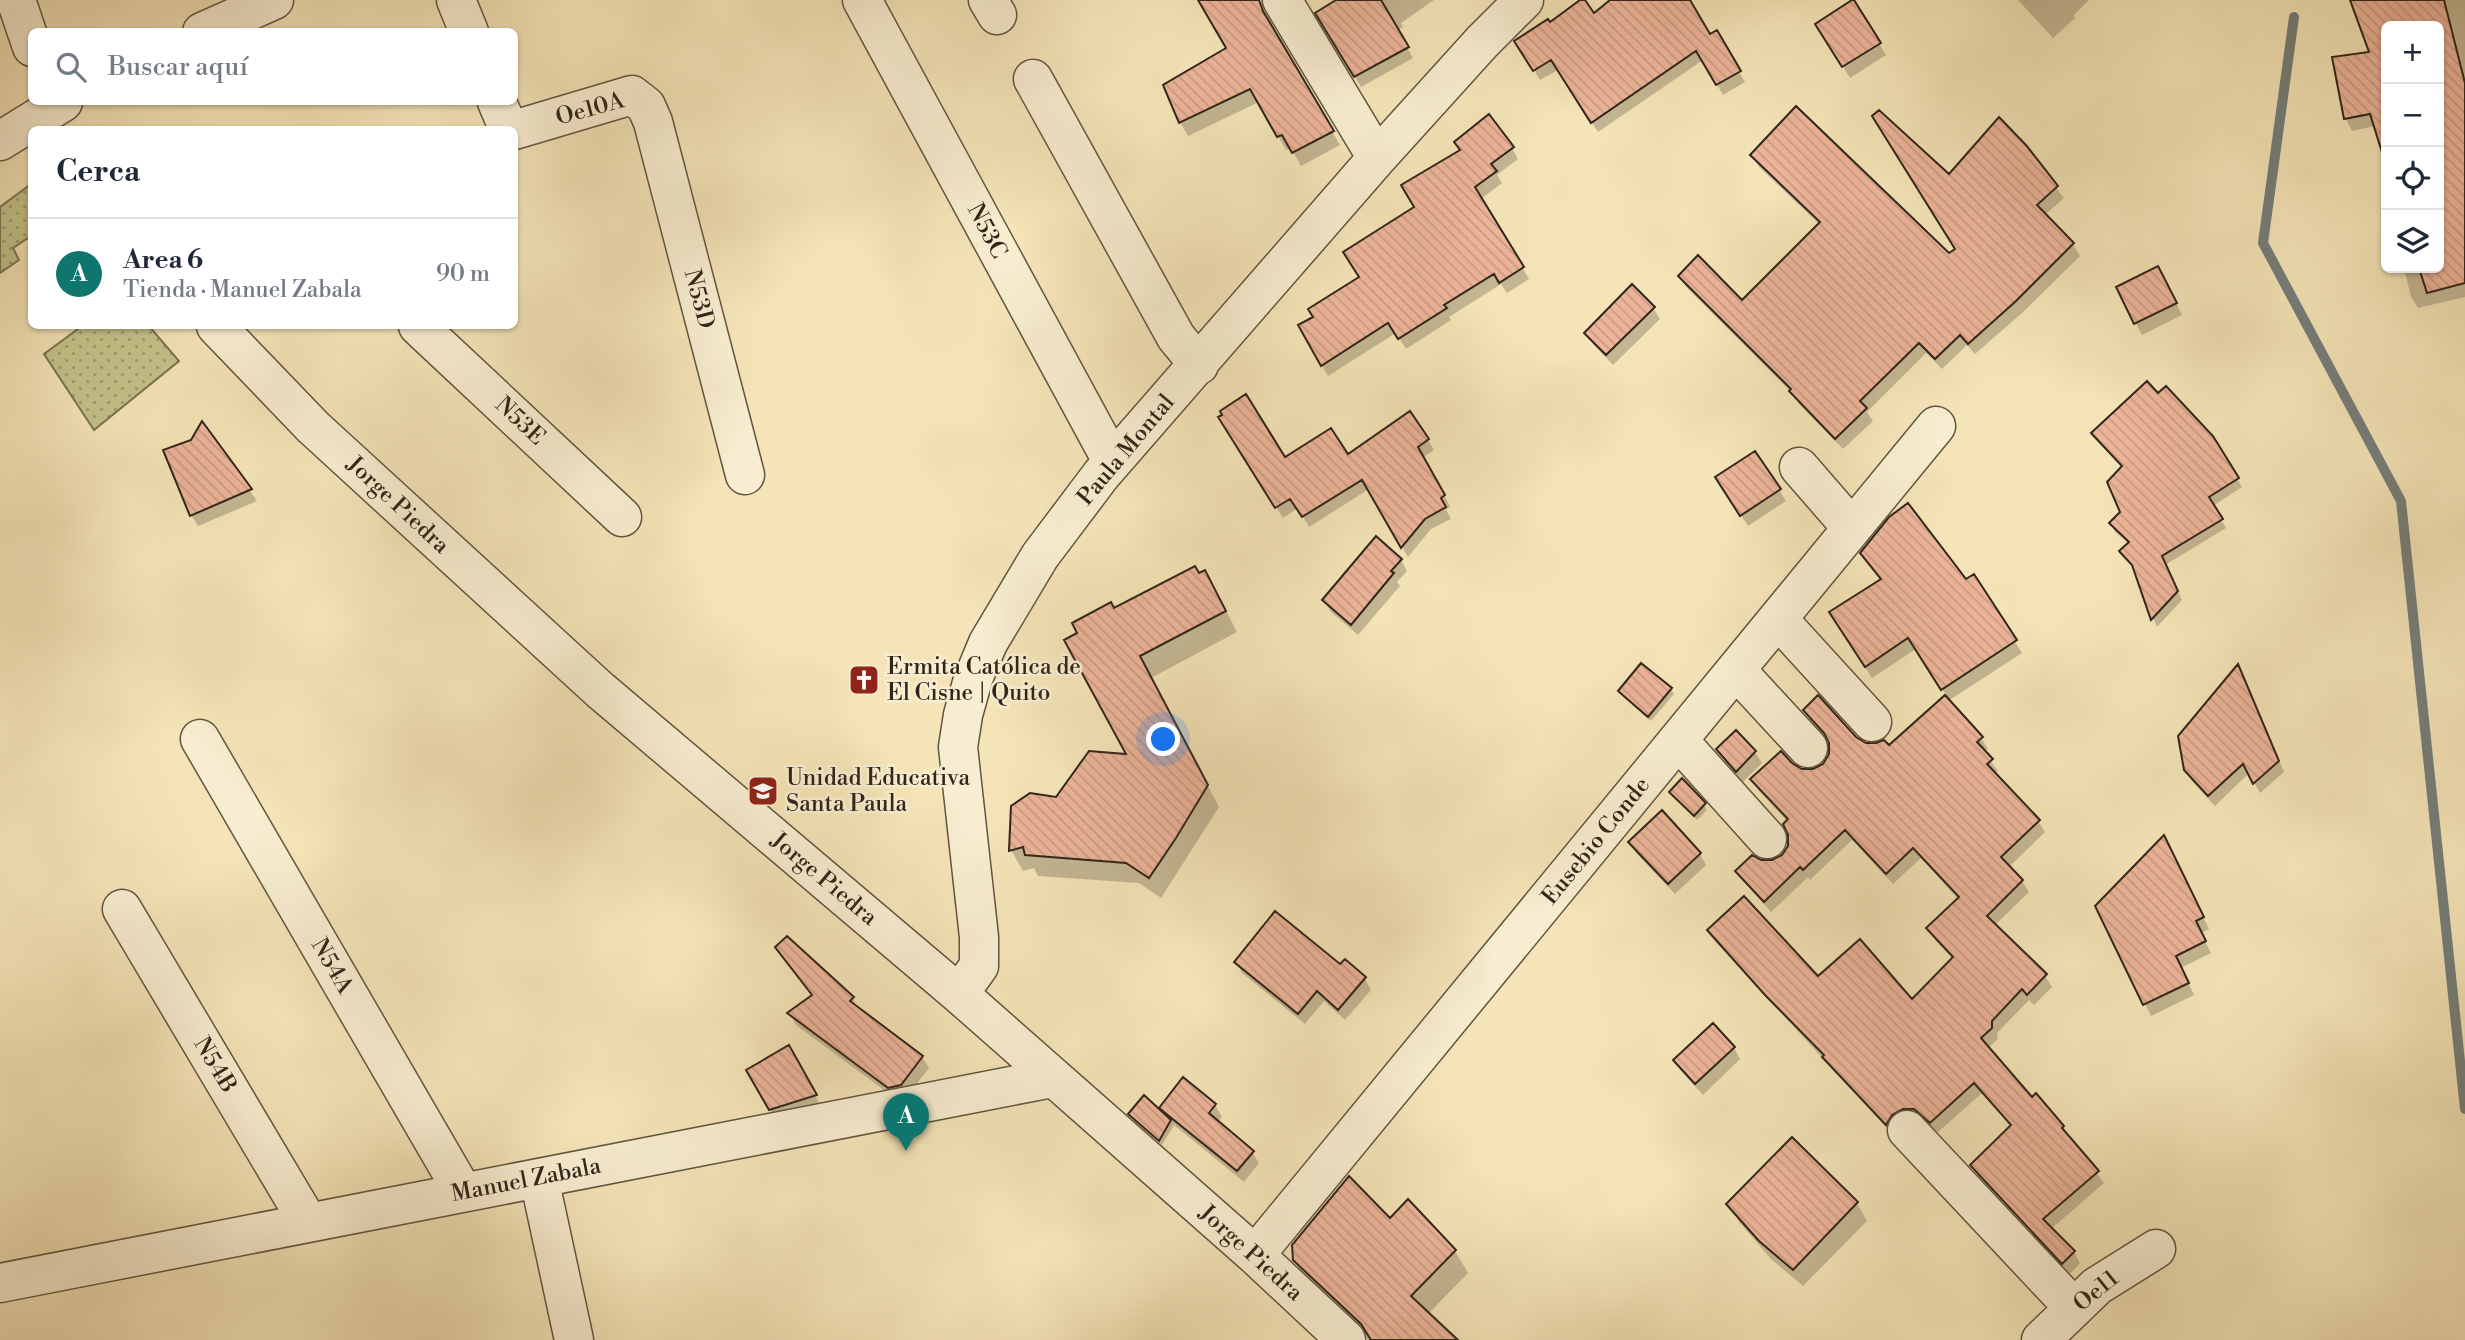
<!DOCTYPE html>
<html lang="es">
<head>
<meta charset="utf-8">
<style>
  body { margin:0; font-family:"Libre Bodoni",serif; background:#f2f2f3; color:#1f2937 }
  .controls { position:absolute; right:21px; top:21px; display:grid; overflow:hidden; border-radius:10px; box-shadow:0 2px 5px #0004 }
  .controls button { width:63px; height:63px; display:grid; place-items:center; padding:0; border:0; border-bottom:2px solid #e0e1e3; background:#fff; color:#1f2937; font:35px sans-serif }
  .you { position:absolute; left:1164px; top:740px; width:24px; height:24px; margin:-18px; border:5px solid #fff; border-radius:50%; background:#1a73e8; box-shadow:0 0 0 10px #1a73e833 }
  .badge { display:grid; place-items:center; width:46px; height:46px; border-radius:50%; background:#0f766e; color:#fff; font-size:23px; font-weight:700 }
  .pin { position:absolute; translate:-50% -58px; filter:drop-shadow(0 2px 4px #0008) }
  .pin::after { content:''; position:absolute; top:37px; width:24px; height:21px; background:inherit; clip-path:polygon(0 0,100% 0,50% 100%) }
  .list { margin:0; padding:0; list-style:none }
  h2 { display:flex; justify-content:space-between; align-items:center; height:91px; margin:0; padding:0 28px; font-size:30px }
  h2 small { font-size:23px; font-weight:400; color:#747a83 }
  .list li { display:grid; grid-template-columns:46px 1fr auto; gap:21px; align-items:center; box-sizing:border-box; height:112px; padding:0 28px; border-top:2px solid #e0e1e3 }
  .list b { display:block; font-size:26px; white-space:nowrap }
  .list p { margin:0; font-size:23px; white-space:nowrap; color:#747a83 }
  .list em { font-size:23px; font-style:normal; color:#747a83 }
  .icon { flex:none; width:38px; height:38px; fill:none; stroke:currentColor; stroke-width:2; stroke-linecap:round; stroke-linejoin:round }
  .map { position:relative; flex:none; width:2465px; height:1340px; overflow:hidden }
  .search { position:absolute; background:#fff; box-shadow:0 2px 5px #0004; left:28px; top:28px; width:490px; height:77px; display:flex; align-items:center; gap:18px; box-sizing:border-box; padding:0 24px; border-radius:10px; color:#747a83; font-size:26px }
  .panel { position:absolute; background:#fff; box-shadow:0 2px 5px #0004; left:28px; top:126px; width:490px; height:203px; border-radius:10px }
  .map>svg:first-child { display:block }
  .park { fill:url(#park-dots); stroke:#7a7452; stroke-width:2 }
  .shadow { fill:#0003 }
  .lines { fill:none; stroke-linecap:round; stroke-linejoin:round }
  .stream { stroke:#757f7b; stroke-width:10 }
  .building { fill:url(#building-back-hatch); stroke:#31251a; stroke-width:2 }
  .minor-casing { stroke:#625541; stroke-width:41 }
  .minor { stroke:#f8edd0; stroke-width:38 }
  .labels { text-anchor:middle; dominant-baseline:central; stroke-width:5; stroke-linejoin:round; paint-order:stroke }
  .street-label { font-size:23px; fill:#31251a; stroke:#f8edd0 }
  .poi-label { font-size:23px; fill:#31251a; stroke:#f8edd0; text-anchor:start }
</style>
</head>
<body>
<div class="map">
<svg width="2465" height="1340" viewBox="0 0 2465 1340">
  <defs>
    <pattern id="park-dots" width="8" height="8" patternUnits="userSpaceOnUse" patternTransform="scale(1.75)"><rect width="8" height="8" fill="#c3c289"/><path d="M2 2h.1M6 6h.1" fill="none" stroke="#9f9d6f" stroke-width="1.8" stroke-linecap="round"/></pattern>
    <pattern id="building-back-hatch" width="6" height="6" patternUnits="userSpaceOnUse" patternTransform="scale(1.75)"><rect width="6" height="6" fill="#ecb499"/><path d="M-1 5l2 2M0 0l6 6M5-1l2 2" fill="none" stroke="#cb9b83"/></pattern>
  </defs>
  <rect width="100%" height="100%" fill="#f4e4b7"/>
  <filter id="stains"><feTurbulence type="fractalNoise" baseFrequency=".00286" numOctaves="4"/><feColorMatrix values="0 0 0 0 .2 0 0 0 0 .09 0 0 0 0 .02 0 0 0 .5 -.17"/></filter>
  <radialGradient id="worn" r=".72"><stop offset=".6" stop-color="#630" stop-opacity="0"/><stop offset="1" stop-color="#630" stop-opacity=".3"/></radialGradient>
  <path class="park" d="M31,184V236L13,248L19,260L0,273V207Z
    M82,326H149L179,361L94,430L44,354Z"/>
  <path class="shadow" d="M1200,0H1256L1340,145L1301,166L1291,148L1286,150L1259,102L1188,136L1180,122L1228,49Z
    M1339,0H1434L1401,23L1403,27L1397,30L1413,58L1361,87L1318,13Z
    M1613,0H1688L1709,37L1716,33L1745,82L1723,95L1703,60L1598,132L1558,70L1540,80L1517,41L1549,24L1593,15Z
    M2018,0H2089L2074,15L2075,18L2053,38Z
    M2353,0H2465V297L2418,308L2411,297L2404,268H2439V26H2386V159L2375,126L2352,131L2346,119L2334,58L2371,54Z
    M1853,1L1886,55L1850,78L1817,24Z
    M2024,146L2064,198L2045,215L2073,244L2080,256L2022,313L1975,354L1967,345L1942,369L1926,353L1867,412L1873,421L1843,449L1798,403L1794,395L1686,287L1680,276L1742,303L1820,225L1759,167L1752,155L1949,256L1957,249L1949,176Z
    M1512,148L1518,159L1497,175L1502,183L1481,199L1529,279L1507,293L1501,284L1449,317L1451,320L1406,349L1396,333L1328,376L1300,326L1314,318L1361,278L1345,252Z
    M2164,279L2182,315L2142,335L2118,288Z
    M1653,308L1660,319L1613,365L1593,344L1586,333Z
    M2158,395L2212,437L2242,487L2213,506L2226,528L2165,565L2182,600L2157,627L2135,570L2121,551L2129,544L2115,532L2111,524L2122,512L2123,468L2093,434Z
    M202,424L257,501L198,526L191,515L192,441Z
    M1226,428L1284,460L1347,456L1428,440L1434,450L1422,458L1450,506L1446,510L1451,519L1431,529L1408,557L1369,489L1309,527L1298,508L1283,518Z
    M1724,489L1779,490L1786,501L1748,526Z
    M1862,553L1965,582L1973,576L2022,653L1948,701L1981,738L1988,749L1984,752L1998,771L1994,774L2038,821L2045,832L2009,867L2022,881L2029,892L1994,926L2045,976L2052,987L2034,1005L2029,1000L1997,1033L1998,1039L1988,1048L2032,1099L2063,1127L2104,1183L2051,1229L2074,1252L2080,1263L2070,1274L1979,1177L1972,1165L2012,1127L1982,1093L1937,1133L1922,1120L1893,1135L1716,942L1709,931L1817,979L1912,1002L1953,959L1935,940L1928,929L1959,900L1921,858L1893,884L1852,840L1810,880L1808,877L1771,912L1744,882L1737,871L1760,862H1773L1783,856L1789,847L1788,822L1759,791L1752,780L1791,764L1802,771H1814L1825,765L1831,754V743L1812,722L1805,711L1866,745L1889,748L1947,696L1916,649L1872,678L1837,624L1881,581Z
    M1401,560L1407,571L1397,582L1400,586L1358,635L1331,612L1324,600Z
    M1217,593L1237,632L1151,678L1219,807L1161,898L1139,883L1038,876L1034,868L1023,871L1011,850L1057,799L1129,756L1114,610Z
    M2243,676L2284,772L2260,793L2249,773L2215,806L2192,781L2185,770Z
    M1671,689L1674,694L1651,721L1623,697L1620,692Z
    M1718,750L1755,752L1762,763L1743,782L1725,761Z
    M1671,792L1704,805L1707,810L1697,820Z
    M1630,843L1700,854L1706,865L1675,894L1637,854Z
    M2170,849L2209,929L2201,933L2211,953L2181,968L2194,995L2151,1016L2097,906Z
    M777,947L852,998L859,1010L922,1057L929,1068L907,1096L896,1099L796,1025L790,1014L813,996Z
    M1236,962L1341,967L1365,979L1371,990L1345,1020L1324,1001L1305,1024L1242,973Z
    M788,1048L821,1106L777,1121L748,1071Z
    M1734,1048L1740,1059L1703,1095L1682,1072L1675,1061Z
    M1215,1105L1222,1117L1217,1122L1252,1152L1259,1163L1244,1182L1174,1125L1162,1145L1130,1114L1166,1116L1161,1108Z
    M1792,1139L1857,1203L1867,1221L1803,1286L1771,1259L1739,1222L1729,1204Z
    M1390,1220L1455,1251L1468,1273L1428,1314L1456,1340H1369L1308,1283L1294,1260Z"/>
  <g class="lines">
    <path class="stream" d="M2294,17L2263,243L2401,501L2465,1109"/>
  </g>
  <path class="building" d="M1198,0H1259L1263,11L1334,131L1292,153L1282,135L1277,137L1250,89L1179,123L1163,85L1226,48Z
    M1336,0H1381L1409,47L1354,77L1315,13Z
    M1580,0H1585L1594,13L1610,0H1690L1710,34L1717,30L1741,71L1716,85L1696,51L1591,123L1551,60L1533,71L1514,41L1548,19L1550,22Z
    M1852,0H1854L1881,43L1842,67L1815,24Z
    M2350,0H2444L2465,83V283L2427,293L2419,268H2439V26H2386V165L2370,114L2344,119L2332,57L2369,52Z
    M1796,106L1949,253L1955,249L1872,116L1879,110L1949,174L1999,117L2026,145L2058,186L2037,205L2074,243L2016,301L1968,344L1960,335L1935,359L1919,343L1860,401L1867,408L1835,439L1789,391L1791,389L1678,276L1698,255L1742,300L1820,222L1750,155Z
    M1489,114L1514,147L1491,164L1497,171L1475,187L1524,267L1499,283L1494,274L1444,305L1447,308L1398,339L1388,323L1321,366L1298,325L1313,317L1308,309L1359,277L1343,252L1414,207L1401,185L1460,150L1454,142Z
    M2158,266L2177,303L2134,324L2116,287Z
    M1632,284L1655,307L1606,355L1584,333Z
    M2147,381L2158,393L2166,386L2213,436L2239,478L2209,497L2223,519L2162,556L2178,591L2151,620L2132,565L2119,551L2129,542L2109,523L2120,512L2107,482L2122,466L2091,433Z
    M1246,394L1285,457L1331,428L1348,454L1410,411L1429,439L1418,447L1445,495L1441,498L1446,507L1425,519L1401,548L1362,480L1302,517L1290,499L1275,508L1218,417L1222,415L1220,411Z
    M202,421L252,489L190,516L163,450L191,440Z
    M1755,451L1781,489L1740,516L1715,477Z
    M1908,503L1966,579L1974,574L2017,640L1941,690L1908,638L1865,667L1829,612L1881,579L1860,553L1889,517Z
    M1376,536L1402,559L1391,571L1394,573L1351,625L1322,600Z
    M1195,566L1199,573L1205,570L1226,611L1140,656L1208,785L1176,838L1149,878L1126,863L1025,855L1023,847L1009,851L1011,806L1030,793L1056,797L1089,751L1126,754L1064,640L1077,633L1072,623L1111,602L1114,608Z
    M1641,663L1672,688L1648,717L1618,691Z
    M2238,664L2279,761L2253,784L2243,764L2208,796L2184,770L2178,736Z
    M1818,695L1856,737L1866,743H1876L1884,740L1889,745L1945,695L1983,737L1977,742L1993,759L1987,764L2040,820L2001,857L2023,880L1987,916L2047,974L2027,995L2022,989L1992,1021V1028L1981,1038L2032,1097L2036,1093L2064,1126L2062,1128L2099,1171L2043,1219L2075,1251L2062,1264L1970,1165L2011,1125L1974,1083L1930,1123L1914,1109H1903L1892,1115L1886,1125L1822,1057L1824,1055L1765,995L1707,930L1744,896L1818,976L1860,939L1912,999L1953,957L1926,928L1959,897L1913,848L1886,874L1845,830L1803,870L1800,867L1764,902L1735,871L1752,855L1761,860H1772L1782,855L1788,846V835L1783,824L1788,819L1750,779L1781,751L1792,763L1802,769H1813L1823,764L1829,754V743L1824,733L1803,710Z
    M1736,730L1756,751L1736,772L1716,749Z
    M1682,778L1706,803L1694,816L1669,792Z
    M1662,810L1701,853L1668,884L1628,842Z
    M2164,835L2204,917L2196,921L2206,941L2176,956L2189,983L2143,1005L2095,906Z
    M1275,911L1340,964L1345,959L1366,977L1338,1010L1317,991L1298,1014L1234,962Z
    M787,936L854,997L850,1001L923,1056L901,1085L888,1088L787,1013L812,995L775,947Z
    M1713,1023L1735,1047L1695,1084L1673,1060Z
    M789,1045L817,1095L769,1110L746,1070Z
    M1183,1077L1216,1104L1209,1113L1254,1151L1237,1171L1159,1108Z
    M1144,1095L1171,1120L1159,1141L1128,1114Z
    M1792,1137L1858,1202L1793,1270L1759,1241L1726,1204Z
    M1349,1176L1390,1218L1408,1199L1456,1250L1411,1296L1458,1340H1371L1361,1324L1293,1260L1292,1245Z"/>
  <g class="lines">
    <g class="minor-casing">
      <path id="minor" d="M16,0L32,47
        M456,0L469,32
        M862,0L1112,461
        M988,0L997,15
        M1282,0L1377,158
        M202,32L274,0
        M1033,79L1176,337L1199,365
        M497,102L509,130
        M514,130L632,95L646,106L653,122L745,475
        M0,141L63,102
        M216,326L313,427L600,690L959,994L1255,1255L1346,1340
        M418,326L622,517
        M1799,467L1852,528
        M1778,619L1872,722
        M1736,670L1808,748
        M200,739L463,1192
        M1678,740L1767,839
        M122,909L308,1222
        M959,994L979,966V937L958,747L963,715L973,679L988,643L1040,556L1101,475L1377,158L1482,42L1524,0
        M1907,1130L2074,1308
        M539,1178L574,1340
        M1255,1255L1936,426
        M0,1283L1052,1078
        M2041,1340L2097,1286L2156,1249"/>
    </g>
    <use href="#minor" class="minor"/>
  </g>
  <defs>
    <g id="church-square" transform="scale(1.575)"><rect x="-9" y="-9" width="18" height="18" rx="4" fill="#8f2418" stroke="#f8edd0"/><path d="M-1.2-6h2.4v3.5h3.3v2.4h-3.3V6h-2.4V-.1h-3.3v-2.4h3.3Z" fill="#fff"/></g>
    <g id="university-square" transform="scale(1.575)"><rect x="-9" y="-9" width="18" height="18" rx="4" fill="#8f2418" stroke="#f8edd0"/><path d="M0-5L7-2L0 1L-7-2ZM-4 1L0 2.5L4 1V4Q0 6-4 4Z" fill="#fff"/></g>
  </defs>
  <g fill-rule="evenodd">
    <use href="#church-square" x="864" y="680"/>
    <use href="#university-square" x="763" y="791"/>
  </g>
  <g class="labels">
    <g class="street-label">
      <text transform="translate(590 109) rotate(-15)">Oe10A</text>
      <text transform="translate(987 231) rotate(62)">N53C</text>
      <text transform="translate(699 299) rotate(75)">N53D</text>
      <text transform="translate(520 421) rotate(43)">N53E</text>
      <text transform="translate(1126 450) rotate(-50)">Paula Montal</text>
      <text transform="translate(398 505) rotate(43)">Jorge Piedra</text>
      <text transform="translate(1596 841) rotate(-51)">Eusebio Conde</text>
      <text transform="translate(824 879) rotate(40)">Jorge Piedra</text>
      <text transform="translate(332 966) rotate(60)">N54A</text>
      <text transform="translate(215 1065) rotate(59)">N54B</text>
      <text transform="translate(526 1180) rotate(-11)">Manuel Zabala</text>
      <text transform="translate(1251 1253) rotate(42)">Jorge Piedra</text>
      <text transform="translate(2096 1291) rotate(-39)">Oe11</text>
    </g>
    <g class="poi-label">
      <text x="887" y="667">Ermita Católica de<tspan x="887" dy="26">El Cisne | Quito</tspan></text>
      <text x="786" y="778">Unidad Educativa<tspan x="786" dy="26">Santa Paula</tspan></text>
    </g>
  </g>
  <rect width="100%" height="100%" filter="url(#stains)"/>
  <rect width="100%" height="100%" fill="url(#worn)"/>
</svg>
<div class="controls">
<button>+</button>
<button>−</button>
<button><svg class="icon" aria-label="locate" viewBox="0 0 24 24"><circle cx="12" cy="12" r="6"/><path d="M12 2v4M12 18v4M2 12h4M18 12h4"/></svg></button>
<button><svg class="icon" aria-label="layers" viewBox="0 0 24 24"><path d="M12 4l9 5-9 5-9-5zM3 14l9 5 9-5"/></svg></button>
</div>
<div class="you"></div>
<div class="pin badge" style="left:906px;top:1151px">A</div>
<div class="search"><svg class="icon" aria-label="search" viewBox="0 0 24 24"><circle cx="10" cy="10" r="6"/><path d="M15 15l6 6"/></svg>Buscar aquí</div>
<section class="panel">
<h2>Cerca<small></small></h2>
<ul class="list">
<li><span class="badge">A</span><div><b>Area 6</b><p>Tienda · Manuel Zabala</p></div><em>90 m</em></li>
</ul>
</section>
</div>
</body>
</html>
